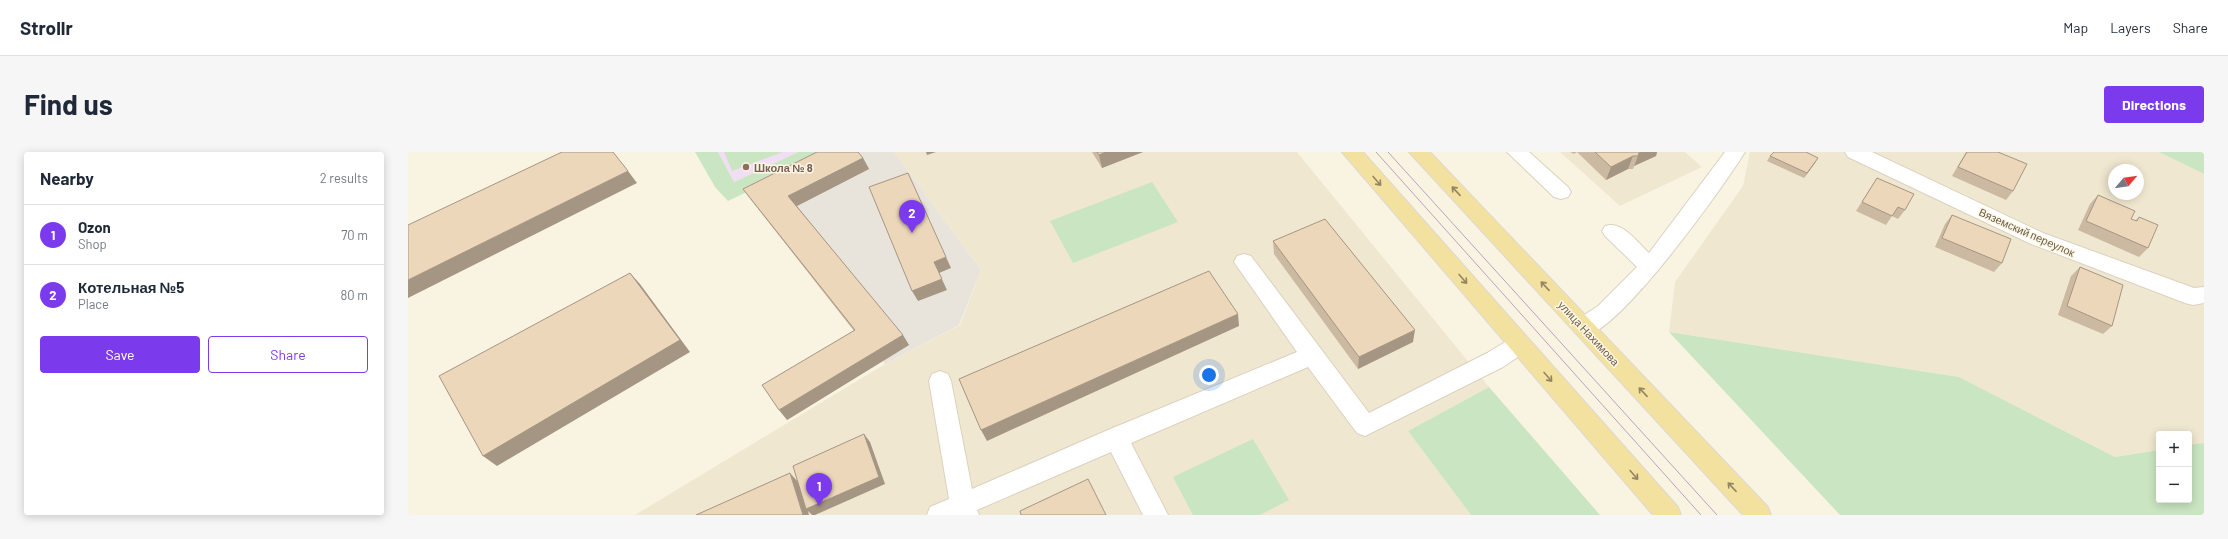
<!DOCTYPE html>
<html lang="en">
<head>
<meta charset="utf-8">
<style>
  body { margin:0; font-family:Barlow,sans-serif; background:#f6f6f7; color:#1f2937 }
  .controls { position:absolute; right:12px; bottom:12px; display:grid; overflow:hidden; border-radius:4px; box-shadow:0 2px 10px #0003 }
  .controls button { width:36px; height:36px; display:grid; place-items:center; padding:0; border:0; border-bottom:1px solid #e0e1e3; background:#fff; color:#1f2937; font:20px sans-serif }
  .compass { position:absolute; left:1700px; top:12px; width:36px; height:36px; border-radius:50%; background:#fff; box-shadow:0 2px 10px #0003; rotate:61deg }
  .you { position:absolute; left:801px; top:223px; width:14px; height:14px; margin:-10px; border:3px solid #fff; border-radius:50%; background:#1a73e8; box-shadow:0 0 0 6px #1a73e833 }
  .badge { display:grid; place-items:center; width:26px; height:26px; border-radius:50%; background:#7c3aed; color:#fff; font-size:13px; font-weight:700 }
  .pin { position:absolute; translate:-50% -33px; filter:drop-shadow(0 1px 2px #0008) }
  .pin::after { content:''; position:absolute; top:21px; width:14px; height:12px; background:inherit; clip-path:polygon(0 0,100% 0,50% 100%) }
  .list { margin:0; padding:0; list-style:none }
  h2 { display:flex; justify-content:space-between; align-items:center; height:52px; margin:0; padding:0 16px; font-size:17px }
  h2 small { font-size:13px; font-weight:400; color:#747a83 }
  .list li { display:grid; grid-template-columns:26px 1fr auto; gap:12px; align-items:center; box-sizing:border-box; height:60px; padding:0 16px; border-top:1px solid #e0e1e3 }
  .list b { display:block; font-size:15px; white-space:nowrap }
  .list p { margin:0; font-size:13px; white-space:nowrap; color:#747a83 }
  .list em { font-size:13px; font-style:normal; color:#747a83 }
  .actions { display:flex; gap:8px; padding:12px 16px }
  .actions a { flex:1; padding:9px 0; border:1px solid #7c3aed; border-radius:4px; text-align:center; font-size:14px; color:#7c3aed }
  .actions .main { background:#7c3aed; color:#fff }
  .map { position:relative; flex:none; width:1796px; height:363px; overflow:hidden; border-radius:4px }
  header { display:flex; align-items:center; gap:24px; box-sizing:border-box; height:56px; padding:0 20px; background:#fff; border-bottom:1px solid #e0e1e3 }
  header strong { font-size:19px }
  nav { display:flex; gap:22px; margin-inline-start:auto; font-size:14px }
  .intro { display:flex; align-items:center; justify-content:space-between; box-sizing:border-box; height:96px; padding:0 24px }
  h1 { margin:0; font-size:28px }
  .button { padding:10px 18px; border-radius:4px; background:#7c3aed; color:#fff; font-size:14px; font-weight:700 }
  main { display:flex; gap:24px; padding:0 24px }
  aside { flex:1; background:#fff; border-radius:4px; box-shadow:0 2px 10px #0003 }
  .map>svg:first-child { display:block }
  .residential { fill:#f0e7d0; fill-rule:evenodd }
  .industrial { fill:#e8e4dc }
  .education { fill:#f1def5 }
  .green { fill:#cae5c1 }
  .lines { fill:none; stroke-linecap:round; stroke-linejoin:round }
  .minor-casing { stroke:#dcd1be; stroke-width:2 }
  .major-casing { stroke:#dcd8d4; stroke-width:2 }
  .minor { fill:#fff; fill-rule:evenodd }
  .major { fill:#f3e29f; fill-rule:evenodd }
  .tram { stroke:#b8a2c1; stroke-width:1 }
  .wall { fill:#cbb9a1 }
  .shaded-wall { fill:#a59683 }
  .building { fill:#ecd7bb; stroke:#a59683 }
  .oneway { stroke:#968564 }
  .education-dot { fill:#8d6e63; stroke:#fdf8e6; stroke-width:1.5 }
  .labels { text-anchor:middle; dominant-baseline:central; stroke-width:3; stroke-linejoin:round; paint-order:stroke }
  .education-label { font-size:11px; font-weight:bold; fill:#785e54; stroke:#fdf8e6; text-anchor:start }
  .street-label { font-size:11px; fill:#6e5d4a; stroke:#fdf8e6 }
</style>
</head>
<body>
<header>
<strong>Strollr</strong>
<nav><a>Map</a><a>Layers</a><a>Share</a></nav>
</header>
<div class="intro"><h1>Find us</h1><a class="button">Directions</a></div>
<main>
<aside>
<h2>Nearby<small>2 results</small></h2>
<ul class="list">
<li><span class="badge">1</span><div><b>Ozon</b><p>Shop</p></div><em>70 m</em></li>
<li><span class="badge">2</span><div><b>Котельная №5</b><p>Place</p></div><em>80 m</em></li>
</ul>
<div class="actions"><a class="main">Save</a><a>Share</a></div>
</aside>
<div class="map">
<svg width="1796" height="363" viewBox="0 0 1796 363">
  <rect width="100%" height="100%" fill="#f9f4e1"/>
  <path class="residential" d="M486,0H889L1081,235L1000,279L1063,363H227L477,212L552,173L573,118Z
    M1152,0H1277L1294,15L1212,54Z
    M1342,0H1751L1796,22V291L1781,293V282H1751V298L1707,305L1551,225L1261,180L1267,130L1335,34ZM1706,18H1730V42H1706Z"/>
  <path class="industrial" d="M423,0H486L573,118L551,173L477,212L346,37Z"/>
  <path class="education" d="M310,0H390L326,30Z"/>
  <path class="green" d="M287,0H310L326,30L390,0H423L320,49L307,35Z
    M316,0H375L324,19Z
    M1751,0H1796V22Z
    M744,30L770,70L665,111L642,69Z
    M1261,180L1551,225L1707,305L1751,298V348H1781V293L1796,291V363H1432Z
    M1081,235L1192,363H1063L1000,279Z
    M845,287L881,348L852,363H785L765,325Z"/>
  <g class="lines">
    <g class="minor-casing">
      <path id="minor" d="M1099,0H1121L1160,35L1163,40L1160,45L1153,47L1146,45Z
        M1317,0H1337C1316,34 1212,180 1176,184C1173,184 1170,182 1167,181L1164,175L1167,169L1190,154L1229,115L1197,84L1194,79L1197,74C1214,68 1229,90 1241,101Z
        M1437,0H1464L1635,81L1786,136L1796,135V151L1785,153L1777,151L1621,91L1440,5Z
        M836,102L843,104L961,261L1079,201L1104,186L1112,183L1120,186L1123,192L1120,198L1095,215L957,284L949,281L900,215L723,291L760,363H735L703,300L569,358L571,363H519L522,355L541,347L521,229L524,222L532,219L540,222L543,229L564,337L700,278L889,200L826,110L829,104Z"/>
    </g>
    <g class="major-casing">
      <path id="major" d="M934,0H955L1270,355L1273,363H1245Z
        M1001,0H1022L1360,355L1363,363H1335Z"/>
    </g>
    <use href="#minor" class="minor"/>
    <use href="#major" class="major"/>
    <path class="tram" d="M968,0L1293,363
      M980,0L1309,363"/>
  </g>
  <path class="wall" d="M684,0H735L694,16Z
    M1162,0H1249L1248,4L1226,14L1225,17H1220L1198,28L1169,0L1166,2Z
    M1558,0H1590L1605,39L1598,48L1544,24Z
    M1362,4L1407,11L1396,26L1359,9Z
    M455,6L461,17L389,54L501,193L379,268L446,179L343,48L335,37Z
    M1469,26L1497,58L1490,67L1484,64L1478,73L1448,59Z
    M1690,43L1723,67L1727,69L1731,65L1740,96L1731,105L1670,78L1682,52Z
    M1544,63L1594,111L1586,120L1527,95L1537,72Z
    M865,89L1005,190L950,217L866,102Z
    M1672,115L1704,174L1695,182L1650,163L1663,124Z"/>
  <path class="shaded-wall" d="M518,0H528L519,3Z
    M698,0H735L694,16L691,3Z
    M1234,0H1249L1248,4L1226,14L1225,17L1230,4L1231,1Z
    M1225,4L1220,17L1198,28L1203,15Z
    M455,6L461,17L387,55L380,44Z
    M1410,6L1407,11L1396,26L1399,21Z
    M220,19L229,31L0,146V128Z
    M538,105L543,116L531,121L539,138L510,149L504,139L526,110Z
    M222,121L232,132L282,200L89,314L75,304Z
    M830,162L831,174L579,289L573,278Z
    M1007,178L1005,190L950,217L951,205Z
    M495,183L501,193L379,268L371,258Z
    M456,282L462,290L477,332L407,363H404L400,359L401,363H395L382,321L390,330Z"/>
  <path class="building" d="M154,0H205L220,19L0,128V73Z
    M409,0H450L455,6L380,44L495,183L371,258L354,233L447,178L335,37Z
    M689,0H698L691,3Z
    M1187,0H1234L1231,1L1230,4H1225L1203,15Z
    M1366,0H1398L1410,6L1399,21L1362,4Z
    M1559,0H1590L1619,12L1605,39L1550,15Z
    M500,21L538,105L526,110L534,127L504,139L461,35Z
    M1469,26L1506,42L1497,58L1490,55L1484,64L1454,50Z
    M1690,43L1727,59L1723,67L1729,69L1731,65L1750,73L1740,96L1678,69Z
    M1544,63L1603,87L1594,111L1534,86Z
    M917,67L1007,178L951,205L865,89Z
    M1672,115L1715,133L1704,174L1659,154Z
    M801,119L830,162L573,278L551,227Z
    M222,121L272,188L75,304L31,224Z
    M456,282L471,325L398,357L385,314Z
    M382,321L395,363H288Z
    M680,327L698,363H613L612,359Z"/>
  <defs><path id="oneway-shaft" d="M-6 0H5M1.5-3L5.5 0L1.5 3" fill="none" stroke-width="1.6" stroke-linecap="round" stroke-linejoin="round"/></defs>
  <g class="oneway">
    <use href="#oneway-shaft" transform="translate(969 29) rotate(49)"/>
    <use href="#oneway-shaft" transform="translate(1048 39) rotate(-133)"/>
    <use href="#oneway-shaft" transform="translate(1055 127) rotate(49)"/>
    <use href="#oneway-shaft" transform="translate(1137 134) rotate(-133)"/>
    <use href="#oneway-shaft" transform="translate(1140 225) rotate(49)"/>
    <use href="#oneway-shaft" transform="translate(1235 240) rotate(-133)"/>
    <use href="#oneway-shaft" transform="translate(1226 323) rotate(49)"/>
    <use href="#oneway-shaft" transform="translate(1324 335) rotate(-133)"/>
  </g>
  <circle class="education-dot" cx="338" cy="15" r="4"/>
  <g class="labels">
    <g class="education-label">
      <text x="346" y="15">Школа № 8</text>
    </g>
    <g class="street-label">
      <text transform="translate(1619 80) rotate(24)">Вяземский переулок</text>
      <text transform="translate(1181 181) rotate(47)">улица Нахимова</text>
    </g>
  </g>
</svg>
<div class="controls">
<button>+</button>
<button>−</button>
</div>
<svg class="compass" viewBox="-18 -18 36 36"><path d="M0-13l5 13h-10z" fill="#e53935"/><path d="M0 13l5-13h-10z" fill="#747a83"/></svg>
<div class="you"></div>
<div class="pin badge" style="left:411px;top:354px">1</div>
<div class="pin badge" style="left:504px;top:81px">2</div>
</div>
</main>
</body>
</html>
